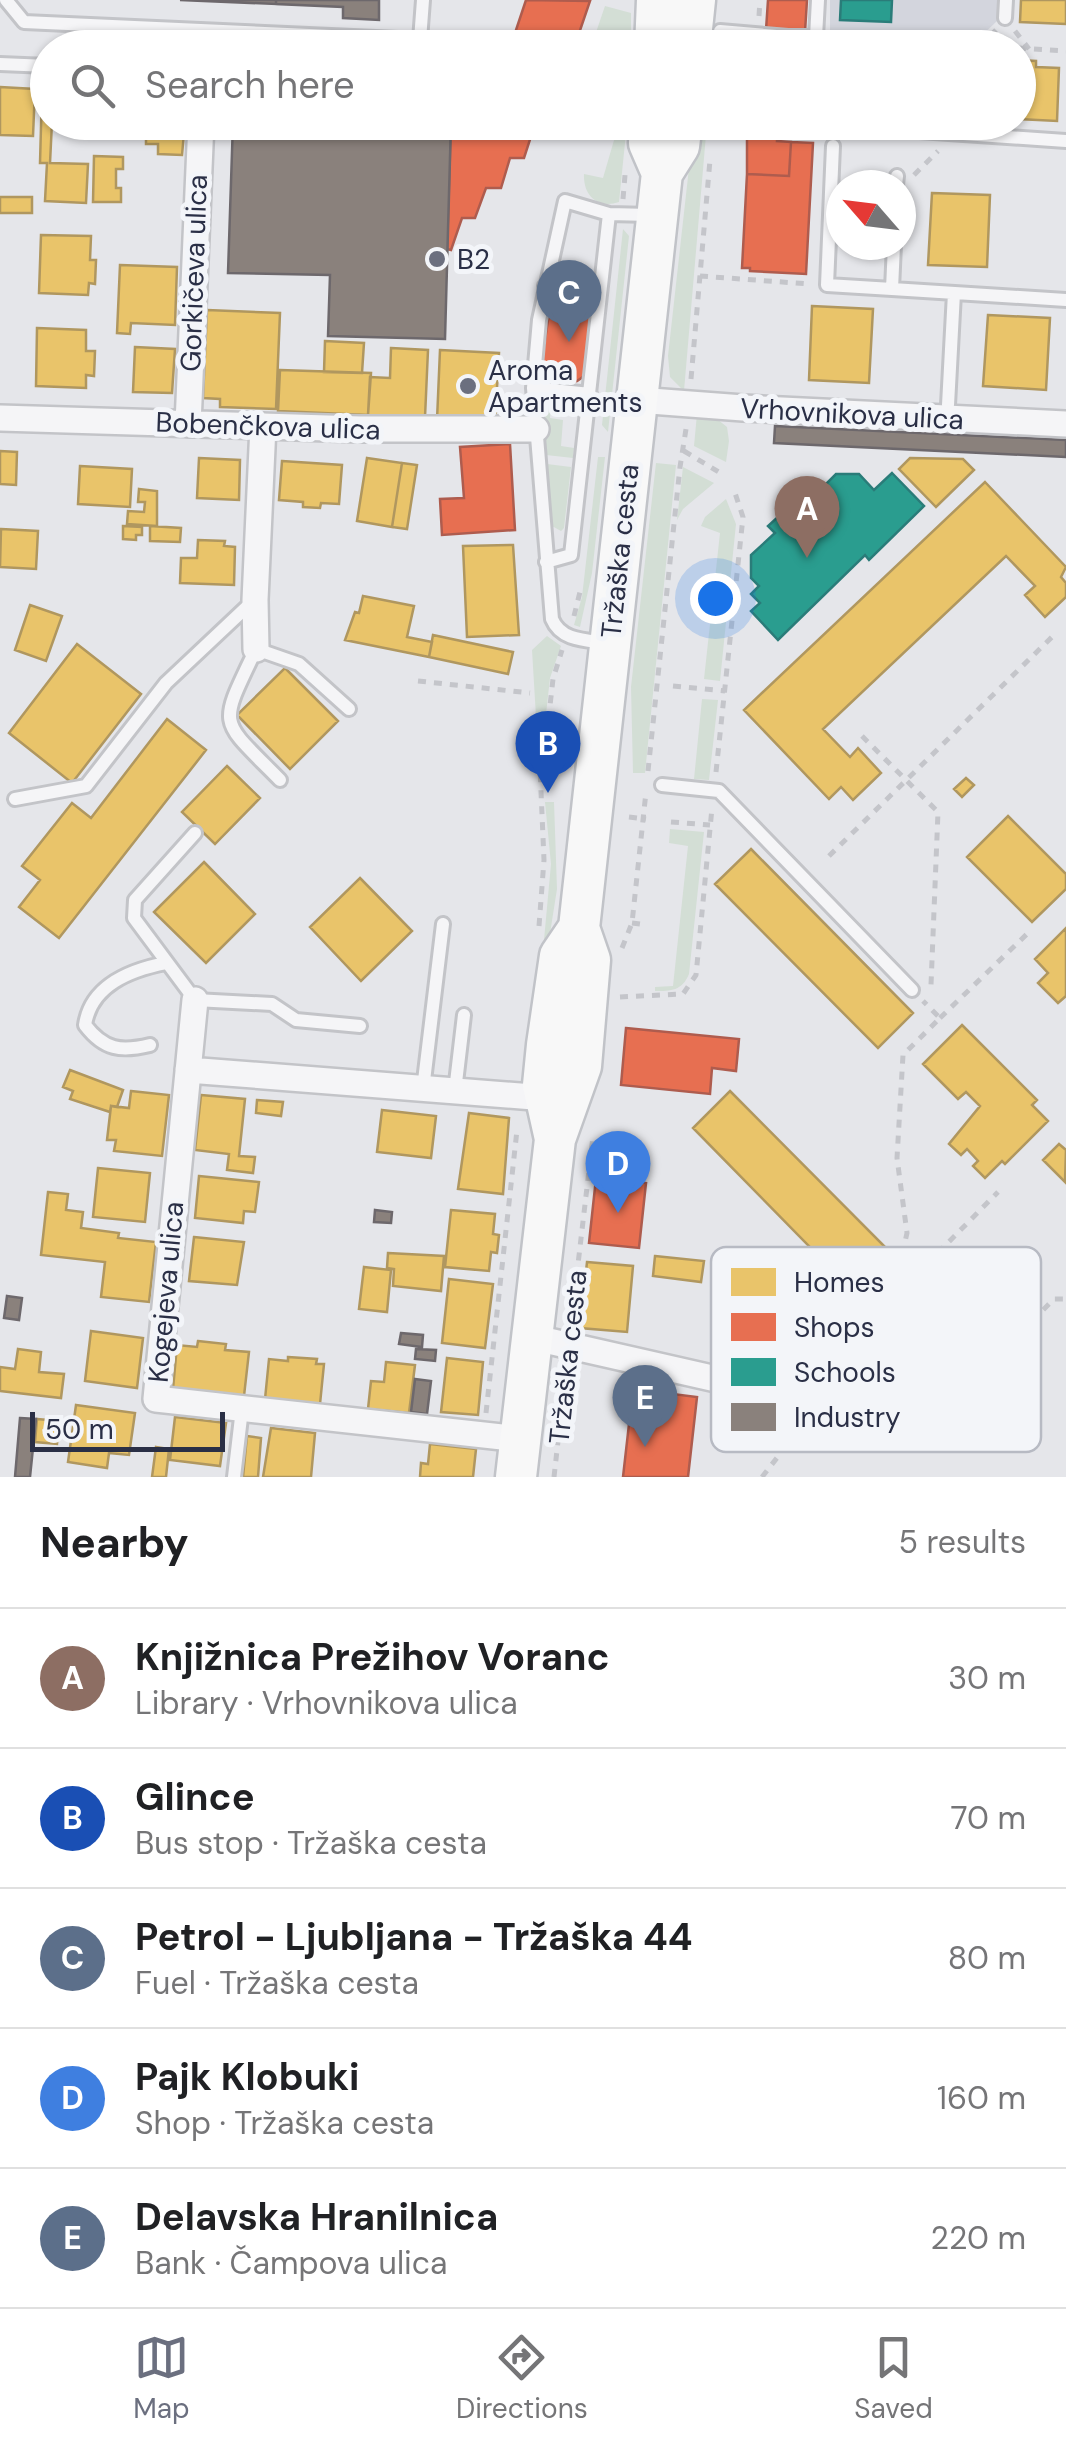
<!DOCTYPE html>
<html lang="en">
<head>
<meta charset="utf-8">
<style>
  body { margin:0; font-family:"DM Sans",sans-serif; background:#f2f2f2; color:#202124 }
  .compass { position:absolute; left:826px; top:170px; width:90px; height:90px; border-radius:50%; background:#fff; box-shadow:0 2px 8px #0004; rotate:298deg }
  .scale { position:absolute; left:30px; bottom:25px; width:195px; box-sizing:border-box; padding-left:10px; border:5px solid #2a2f46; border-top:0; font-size:28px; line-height:35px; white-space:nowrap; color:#2a2f46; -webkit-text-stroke:8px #f3f5f9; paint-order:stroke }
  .you { position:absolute; left:715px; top:598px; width:35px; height:35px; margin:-25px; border:8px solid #fff; border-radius:50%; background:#1a73e8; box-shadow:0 0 0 15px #1a73e833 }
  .badge { display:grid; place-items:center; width:65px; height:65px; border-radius:50%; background:#6b6f7f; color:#fff; font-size:32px; font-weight:700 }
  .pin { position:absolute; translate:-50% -82px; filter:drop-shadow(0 2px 5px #0008) }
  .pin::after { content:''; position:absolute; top:52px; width:35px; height:30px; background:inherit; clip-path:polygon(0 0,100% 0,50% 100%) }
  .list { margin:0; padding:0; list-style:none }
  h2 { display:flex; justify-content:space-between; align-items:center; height:130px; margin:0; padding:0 40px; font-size:42px }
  h2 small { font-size:32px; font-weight:400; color:#757577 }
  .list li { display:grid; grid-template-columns:65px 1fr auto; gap:30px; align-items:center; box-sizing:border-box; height:140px; padding:0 40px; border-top:2px solid #e0e0e0 }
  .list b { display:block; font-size:38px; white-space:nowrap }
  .list p { margin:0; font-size:32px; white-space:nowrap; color:#757577 }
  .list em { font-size:32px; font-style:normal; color:#757577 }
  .icon { flex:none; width:55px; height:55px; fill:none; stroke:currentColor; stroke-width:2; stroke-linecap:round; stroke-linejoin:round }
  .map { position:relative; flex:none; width:1066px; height:1477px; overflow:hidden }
  .search { position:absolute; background:#fff; box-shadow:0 2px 8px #0004; left:30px; right:30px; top:30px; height:110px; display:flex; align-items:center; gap:25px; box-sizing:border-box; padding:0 35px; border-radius:55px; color:#757577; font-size:38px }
  .sheet { height:830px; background:#fff }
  nav { display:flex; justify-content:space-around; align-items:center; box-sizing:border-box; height:140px; border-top:2px solid #e0e0e0; background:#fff; font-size:28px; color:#757577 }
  nav a { display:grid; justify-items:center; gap:5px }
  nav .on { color:#6b6f7f }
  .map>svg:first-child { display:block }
  .built { fill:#d3d5dd }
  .green { fill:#d3ded5 }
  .homes { fill:#e9c46a; stroke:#b0975f; stroke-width:2.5 }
  .shops { fill:#e76f51; stroke:#ae5c4e; stroke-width:2.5 }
  .schools { fill:#2a9d8f; stroke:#2a7c79; stroke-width:2.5 }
  .industry { fill:#8a817c; stroke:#6d686c; stroke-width:2.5 }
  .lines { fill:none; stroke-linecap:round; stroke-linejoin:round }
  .service-casing { stroke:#c3c4c8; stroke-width:18 }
  .minor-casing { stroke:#c3c4c8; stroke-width:30 }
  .primary-casing { stroke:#c1c3c8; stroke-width:45 }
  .path { stroke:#c4c5ca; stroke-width:5; stroke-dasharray:8 8; stroke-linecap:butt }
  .service { stroke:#f5f5f7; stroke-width:12 }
  .minor { stroke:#f5f5f7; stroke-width:25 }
  .primary { stroke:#f8f8f8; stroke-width:40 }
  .poi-dot { fill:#6b6f7f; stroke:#f3f5f9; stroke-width:4 }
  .labels { text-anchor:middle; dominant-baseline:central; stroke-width:10; stroke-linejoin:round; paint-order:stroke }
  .poi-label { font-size:28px; fill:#2a2f46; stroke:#f3f5f9; text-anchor:start }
  .street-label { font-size:28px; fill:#2a2f46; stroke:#f3f5f9 }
  .key { fill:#f3f5f9; stroke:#b7bac3; stroke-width:2.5 }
  .key-label { font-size:28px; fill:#2a2f46 }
</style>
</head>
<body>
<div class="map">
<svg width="1066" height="1477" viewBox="0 0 1066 1477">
  <rect width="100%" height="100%" fill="#e5e6ea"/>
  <path class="built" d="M830,0H998L997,21L976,41L830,34Z"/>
  <path class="green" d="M605,6L631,13V47H591Z
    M619,123H627L619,202C598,209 583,196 584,174L603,178Z
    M694,123H707L684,391L670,377L668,356Z
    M623,229L629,236L608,432L602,425Z
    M551,404L550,418L563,420L561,446L574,448L573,458L546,455L543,412Z
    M697,414L712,415L727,427L729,441L726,462L694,446Z
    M598,457H605L592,573L580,627L574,625L582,597Z
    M656,463L676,465L645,773H633L631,687Z
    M547,464L571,467L564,528L561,531L552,526Z
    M683,467L714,483L683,509L677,520Z
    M726,499L736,524L720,681L704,679L720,533L701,526L705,517Z
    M547,636L561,646L550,678L542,750H538L532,650Z
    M702,699L718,700L709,780L694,779Z
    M545,802H554L557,889L537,1016L551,864Z
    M670,829L704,832L689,974C682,991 671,991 655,991V987L673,986L688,846L669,843Z"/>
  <path class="homes" d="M1021,0H1066V24L1020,22Z
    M1018,60L1036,61V67L1059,68L1057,121L1018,119Z
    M0,87L35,89L33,136L0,135Z
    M42,91L48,92V122H52L50,163L88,164L86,203L45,201L47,163H40Z
    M125,122H178V128Z
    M146,122H185L182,155L158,154V144H146Z
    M94,156L123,157V169H116V188H121V202H93Z
    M932,193L990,195L987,267L928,265Z
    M0,197H32V213H0Z
    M41,235L91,236L90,260H96L95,284L89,283L88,295L39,293Z
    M120,265L177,267L175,325L131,323L130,334L117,333Z
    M812,306L873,309L869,383L809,380Z
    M207,310L280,313L276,409L220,407V399L203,398Z
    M988,315L1050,318L1046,390L983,386Z
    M37,328L86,330V351H95L94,376L86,375V388L36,386Z
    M325,341L364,343L362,373L324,372Z
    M135,347L175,349L172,393L133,392Z
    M391,348L428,350L425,417L368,415L370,377L390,378Z
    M440,350L499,353L495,422L437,420Z
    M280,370L371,373L368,415L278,411Z
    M0,451L17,452L16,485L0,484Z
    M199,458L240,460L239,500L197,498Z
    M367,458L402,463L392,527L357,521Z
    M910,458L963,459L974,470L936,507L899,469Z
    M282,461L342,465L339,504L321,503L320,508L303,507V502L279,500Z
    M402,463L417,465L407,529L392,527Z
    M80,466L132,469L130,507L78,504Z
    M985,482L1066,567L1061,577L1066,583V597L1045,617L1025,595L1035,586L1006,556L823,729L850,757L858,748L881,773L853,800L841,787L829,799L744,710Z
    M139,489L157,491V526L127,524L128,511L144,512L145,502H138Z
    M123,526L142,527V535H136V540L123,539Z
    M150,526L181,528L180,542L150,541Z
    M1,529L38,531L36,569L0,567Z
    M198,540L225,541L224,546L235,547L234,585L180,583L181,558H197Z
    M513,545L519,635L467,637L463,546Z
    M363,596L414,606L407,637L432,642L429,657L345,640L355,612L359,613Z
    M30,605L62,616L46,661L15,650Z
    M433,635L513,652L508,674L429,657Z
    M77,644L141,694L72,783L9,733Z
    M285,668L338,721L290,769L237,715Z
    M167,719L206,750L59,938L19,907L40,880L22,866L72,803L91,818Z
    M227,766L260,798L215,844L182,812Z
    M966,778L974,785L962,797L954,789Z
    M1008,816L1066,874V889L1032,922L967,857Z
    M751,849L913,1013L878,1048L715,884Z
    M204,862L255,914L206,963L154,912Z
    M360,878L412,931L361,981L310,927Z
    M1066,928V996L1058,1003L1038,983L1048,973L1035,959Z
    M962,1025L1037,1100L1032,1105L1048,1121L1005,1164L1002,1161L985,1178L973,1166L978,1161L967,1149L961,1155L949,1144L980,1106L966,1092L958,1099L923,1064Z
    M70,1070L123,1090L117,1107L111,1106L110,1112L70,1099L73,1091L63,1087Z
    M131,1091L169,1095L162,1156L114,1151L116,1140H107L111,1106L129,1108Z
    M730,1091L893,1255L854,1292L693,1128Z
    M201,1095L245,1099L239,1156L255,1157L253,1173L227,1170L229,1154L195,1150Z
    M257,1100L283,1102L281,1116L256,1113Z
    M382,1110L436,1116L431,1158L377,1152Z
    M469,1113L509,1118L503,1194L458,1189Z
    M1059,1144L1066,1150L1065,1182L1043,1160Z
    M98,1168L150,1173L145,1222L93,1217Z
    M199,1176L259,1182L255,1212L244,1211L243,1223L195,1218Z
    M48,1192L68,1194L66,1210L83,1212L81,1228L119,1233L118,1238L156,1242L149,1302L101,1297L105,1262L41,1255Z
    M451,1210L495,1214L493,1234L499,1235L497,1253L491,1252L489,1271L445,1267Z
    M194,1237L244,1242L237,1285L189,1281Z
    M388,1253L444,1256L441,1291L393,1286L394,1269L387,1268Z
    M655,1256L704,1261L701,1282L653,1276Z
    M587,1262L633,1266L627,1332L580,1328Z
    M364,1267L391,1270L387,1312L359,1309Z
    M449,1279L493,1284L485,1348L442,1343Z
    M91,1331L143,1338L137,1388L85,1381Z
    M198,1341L226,1344L225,1350L249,1352L244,1396L173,1389L177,1345L197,1347Z
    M18,1349L41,1352L39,1372L64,1374L61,1398L0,1391V1367L15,1369Z
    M288,1357L317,1359L316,1364H324L320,1404L265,1399L269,1359L288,1361Z
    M447,1358L483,1362L478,1415L441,1412Z
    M386,1362L415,1365L409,1413L368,1409L371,1381L384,1382Z
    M76,1405L135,1413L129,1455L109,1453L107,1468L68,1462Z
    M175,1417L226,1423L220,1466L170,1460Z
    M37,1419L59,1421L57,1444L35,1442Z
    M271,1428L315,1433L311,1477H263Z
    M247,1436L261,1438L258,1477H243Z
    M430,1444L476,1449L473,1477H420L421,1463L428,1464Z
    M156,1447L169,1449L166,1477H152Z"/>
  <path class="shops" d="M526,0L590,1L574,48H510Z
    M768,0H807L805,32L766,30Z
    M451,122H548L546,128L534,127L524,158H510L501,188H486L475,218H462L451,250L447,249Z
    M747,122H778L777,141L791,142L789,176L747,174Z
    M791,142L813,143L806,274L750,271V268H742L747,174L789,176Z
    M569,301L581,303L593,313L587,374L577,381L565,383L548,374L542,359L549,314L557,305Z
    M510,444L515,530L442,535L440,499L464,498L460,447Z
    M626,1028L739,1039L736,1071L712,1068L710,1094L621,1085Z
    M596,1178L646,1183L639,1248L589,1243Z
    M633,1389L697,1397L688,1477H623Z"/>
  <path class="schools" d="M841,0H892L891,22L840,20Z
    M892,473L924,506L869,560L865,555L778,640L751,611L760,603L751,594L759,586L751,578V555L775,533L768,526L780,515L791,517L797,511L795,500L806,490L813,497L836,474H859L874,490Z"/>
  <path class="industry" d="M180,0H276V4Z
    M276,0H379V20L343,18V7L276,4Z
    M233,122H451L445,339L328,336L330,275L228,273Z
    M775,426L1066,440V457L774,443Z
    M375,1210L392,1212L391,1223L374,1222Z
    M7,1296L22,1298L19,1320L4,1318Z
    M401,1333L423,1335L422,1347L399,1344Z
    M416,1349L436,1350L435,1361L415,1359Z
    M415,1379L431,1381L427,1414L411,1412Z
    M20,1418L36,1419L30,1477H15Z"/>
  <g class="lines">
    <g class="service-casing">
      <path id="service" d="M6,0L24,22L420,40L423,0
        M1005,18L1006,0
        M720,31L788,37
        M787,48L788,37H816L818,0
        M0,64L48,66
        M787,122L1066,141
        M833,146L827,285L892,289
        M896,185L897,176
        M894,245L892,289L1066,300
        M545,286L600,293
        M533,388L590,394
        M948,405L954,293
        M546,562L571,555L609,214L650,215
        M607,643C586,640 561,641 552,619L533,388L539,320L565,201L609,214
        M280,780C218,717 218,729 256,649L299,664L349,709
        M662,785L719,791L912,990
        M15,799L86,786L166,683L253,601
        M195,833L135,900L134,918L195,1000L272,1004L296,1020L360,1026
        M150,1045C121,1052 104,1050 85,1025C91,985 130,970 166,963
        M423,1089L443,924
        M455,1091L464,1015
        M769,1391C811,1398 823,1401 854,1368L851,1341
        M234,1477L242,1409"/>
    </g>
    <g class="minor-casing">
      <path id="minor" d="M637,400L743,408L1066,424
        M0,418L360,429H536
        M188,424L201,122
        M256,649L255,600L263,426
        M195,1000L156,1399L520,1439
        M188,1070L546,1098
        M531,1337L769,1391"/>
    </g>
    <g class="primary-casing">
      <path id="primary" d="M655,48L657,0
        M690,48L695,0
        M650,122L649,143L662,173
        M555,1139L543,1085L547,1045L560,956L579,928
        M516,1477L555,1139L581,1066L590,960L579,928L662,173L679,146L682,122"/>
    </g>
    <path class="path" d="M759,16L760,0
      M1015,31L1029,49
      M834,38L1006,48
      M981,46L996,30
      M1018,48L1066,51
      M914,175L938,151
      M623,199L625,175
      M700,276L809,284
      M691,379L710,160
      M684,451L722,474
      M574,616L581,588
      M418,681L530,693
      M673,686L725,691
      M862,736L938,812L931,985
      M648,771L680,467L686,429
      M716,772L743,517L734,490
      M629,817L646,819
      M671,822L710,825
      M829,856L1054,635
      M632,923L647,925
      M539,926L544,860L540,769L545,750L553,679L562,650
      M622,948L632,923L646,792
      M620,997L683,994L696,975L712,808
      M940,1018L1029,932
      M940,1250L1023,1330L1054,1299H1066
      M905,1270L902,1255L907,1233L897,1158L903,1055L940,1018L923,1001
      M571,1324L593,1136
      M857,1324L862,1313L905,1270L924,1267L998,1192
      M486,1413L517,1130
      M554,1477L566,1370
      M762,1477L780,1454L798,1412"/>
    <use href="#service" class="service"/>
    <use href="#minor" class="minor"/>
    <use href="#primary" class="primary"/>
  </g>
  <g class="poi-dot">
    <circle cx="437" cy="259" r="10"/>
    <circle cx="468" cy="386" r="10"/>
  </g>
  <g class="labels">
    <g class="poi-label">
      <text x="457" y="259">B2</text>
      <text x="488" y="370">Aroma<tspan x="488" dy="32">Apartments</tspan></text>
    </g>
    <g class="street-label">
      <text transform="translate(194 273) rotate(-88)">Gorkičeva ulica</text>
      <text transform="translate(852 414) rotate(3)">Vrhovnikova ulica</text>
      <text transform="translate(268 426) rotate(2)">Bobenčkova ulica</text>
      <text transform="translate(620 551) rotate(-84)">Tržaška cesta</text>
      <text transform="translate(166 1292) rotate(-85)">Kogejeva ulica</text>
      <text transform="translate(568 1357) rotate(-84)">Tržaška cesta</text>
    </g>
  </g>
  <rect x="711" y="1247" width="330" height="205" rx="15" class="key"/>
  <rect x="731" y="1268" width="45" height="28" fill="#e9c46a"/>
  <rect x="731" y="1313" width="45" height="28" fill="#e76f51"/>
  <rect x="731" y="1358" width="45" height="28" fill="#2a9d8f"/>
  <rect x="731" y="1403" width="45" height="28" fill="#8a817c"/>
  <g class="key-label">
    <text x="794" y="1292">Homes</text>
    <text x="794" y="1337">Shops</text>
    <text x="794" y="1382">Schools</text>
    <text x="794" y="1427">Industry</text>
  </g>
</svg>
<svg class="compass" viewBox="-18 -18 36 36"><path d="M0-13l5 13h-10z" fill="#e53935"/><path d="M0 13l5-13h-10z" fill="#757577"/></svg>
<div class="scale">50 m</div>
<div class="you"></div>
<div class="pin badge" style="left:807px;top:558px;background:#8d6e63">A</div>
<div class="pin badge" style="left:548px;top:793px;background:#1a4fb4">B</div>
<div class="pin badge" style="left:569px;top:342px;background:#5c6f8a">C</div>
<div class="pin badge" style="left:618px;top:1213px;background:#3f7fe0">D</div>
<div class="pin badge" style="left:645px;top:1447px;background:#5c6f8a">E</div>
<div class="search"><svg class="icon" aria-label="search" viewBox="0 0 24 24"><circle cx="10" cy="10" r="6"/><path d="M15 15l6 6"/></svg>Search here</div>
</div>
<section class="sheet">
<h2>Nearby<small>5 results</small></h2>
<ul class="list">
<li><span class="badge" style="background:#8d6e63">A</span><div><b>Knjižnica Prežihov Voranc</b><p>Library · Vrhovnikova ulica</p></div><em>30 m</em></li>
<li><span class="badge" style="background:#1a4fb4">B</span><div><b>Glince</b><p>Bus stop · Tržaška cesta</p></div><em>70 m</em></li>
<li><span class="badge" style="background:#5c6f8a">C</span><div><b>Petrol - Ljubljana - Tržaška 44</b><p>Fuel · Tržaška cesta</p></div><em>80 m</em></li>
<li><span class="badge" style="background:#3f7fe0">D</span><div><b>Pajk Klobuki</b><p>Shop · Tržaška cesta</p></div><em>160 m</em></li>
<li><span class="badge" style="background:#5c6f8a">E</span><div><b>Delavska Hranilnica</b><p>Bank · Čampova ulica</p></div><em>220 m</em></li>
</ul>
</section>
<nav>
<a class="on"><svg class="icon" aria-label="map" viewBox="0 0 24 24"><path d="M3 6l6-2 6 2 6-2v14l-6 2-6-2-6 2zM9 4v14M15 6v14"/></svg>Map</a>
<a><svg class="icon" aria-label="directions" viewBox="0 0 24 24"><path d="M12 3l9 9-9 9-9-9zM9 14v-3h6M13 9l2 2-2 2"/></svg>Directions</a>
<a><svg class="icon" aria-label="saved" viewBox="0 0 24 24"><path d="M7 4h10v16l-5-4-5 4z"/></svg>Saved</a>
</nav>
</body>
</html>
